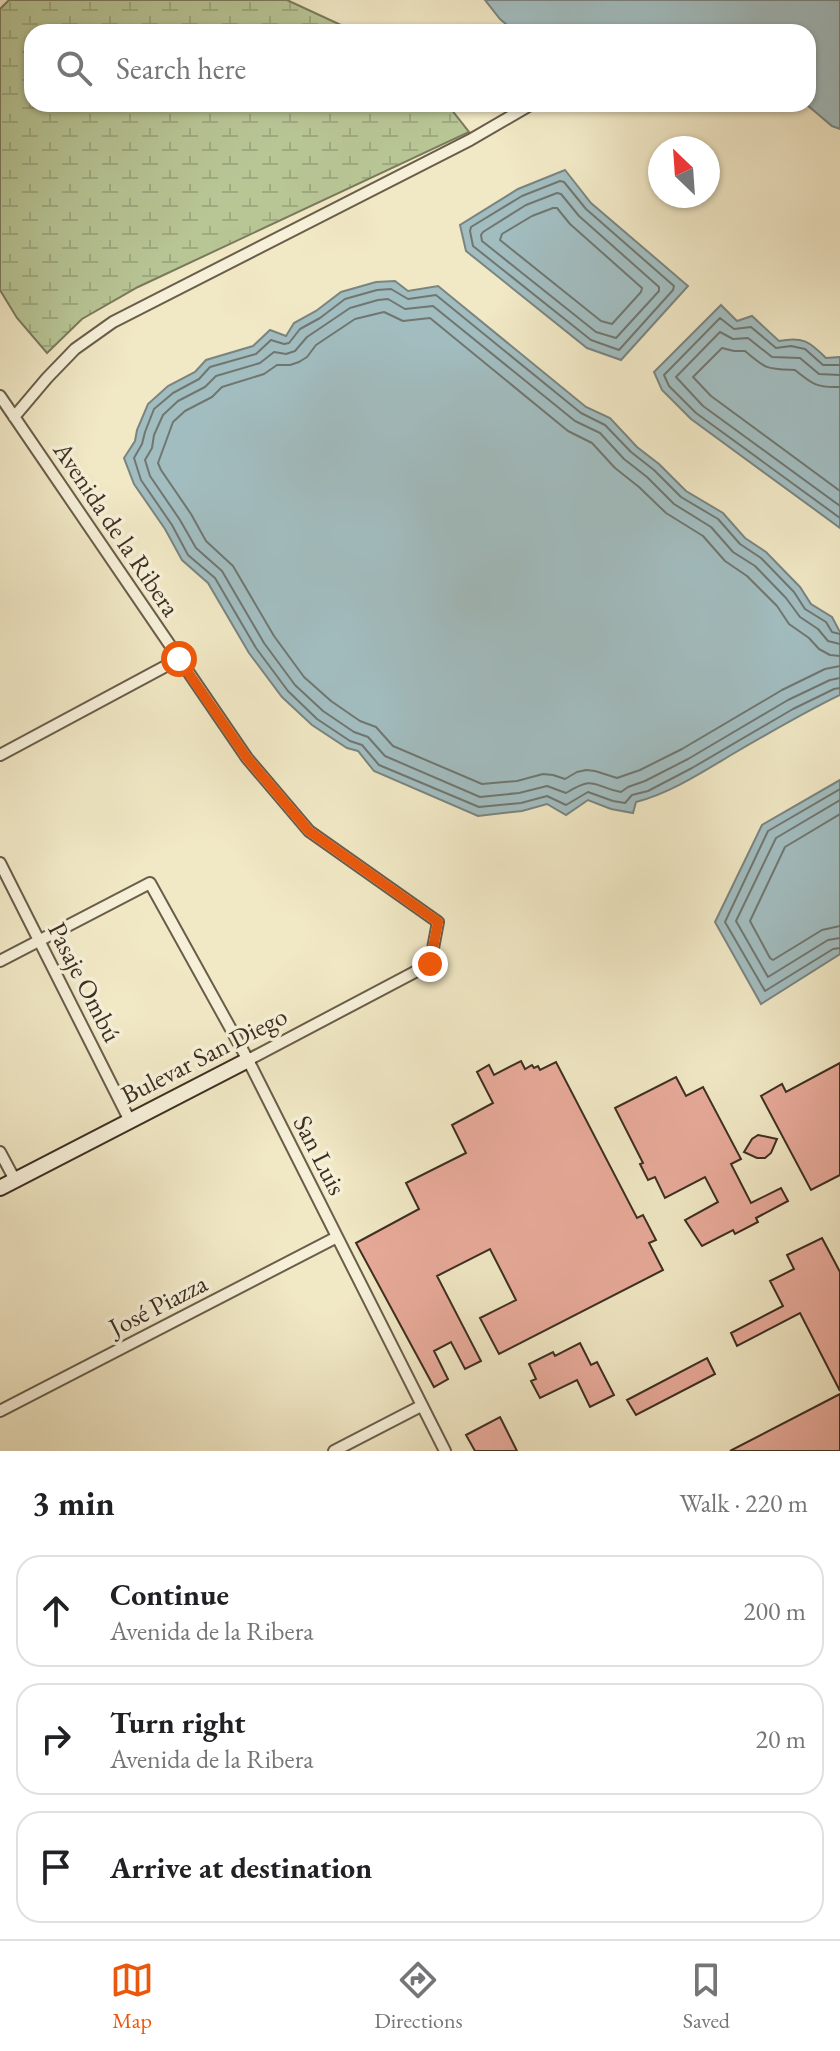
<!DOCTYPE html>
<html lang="en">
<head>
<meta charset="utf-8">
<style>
  body { margin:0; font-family:"EB Garamond",serif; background:#f2f2f2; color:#202124 }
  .compass { position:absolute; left:648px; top:136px; width:72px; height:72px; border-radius:50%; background:#fff; box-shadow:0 2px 6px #0004; rotate:335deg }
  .stop { position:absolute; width:24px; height:24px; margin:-18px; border:6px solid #ea580c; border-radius:50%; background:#fff }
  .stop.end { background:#ea580c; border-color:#fff; box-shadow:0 2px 8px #0008 }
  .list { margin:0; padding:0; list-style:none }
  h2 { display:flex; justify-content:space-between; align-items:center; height:104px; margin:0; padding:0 32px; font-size:34px }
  h2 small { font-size:26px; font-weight:400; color:#757577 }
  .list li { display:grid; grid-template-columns:52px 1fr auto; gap:24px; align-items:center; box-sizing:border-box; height:112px; margin:0 16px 16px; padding:0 16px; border:2px solid #e0e0e0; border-radius:24px }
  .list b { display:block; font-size:30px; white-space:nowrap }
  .list p { margin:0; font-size:26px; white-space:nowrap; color:#757577 }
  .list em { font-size:26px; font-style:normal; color:#757577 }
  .icon { flex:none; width:44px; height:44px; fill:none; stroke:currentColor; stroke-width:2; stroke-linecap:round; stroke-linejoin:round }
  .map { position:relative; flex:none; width:840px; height:1451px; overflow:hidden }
  .search { position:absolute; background:#fff; box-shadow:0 2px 6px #0004; left:24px; right:24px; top:24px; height:88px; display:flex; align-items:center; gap:20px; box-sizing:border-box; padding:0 28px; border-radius:24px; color:#757577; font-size:30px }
  .sheet { height:488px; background:#fff }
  nav { display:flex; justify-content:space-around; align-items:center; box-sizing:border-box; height:112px; border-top:2px solid #e0e0e0; background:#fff; font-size:22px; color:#757577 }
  nav a { display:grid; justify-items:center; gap:4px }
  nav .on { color:#ea580c }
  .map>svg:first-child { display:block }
  .wetland { fill:url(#wetland-marsh); stroke:#7a7a5c; stroke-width:2 }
  .water { fill:#a2bdc0; stroke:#7a8480; stroke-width:2 }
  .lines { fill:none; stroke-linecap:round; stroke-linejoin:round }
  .shore { stroke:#707670; stroke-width:2 }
  .building { fill:#e8aa9a; stroke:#3d2f21; stroke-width:2 }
  .street-casing { stroke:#6a5d4a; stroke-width:14 }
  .secondary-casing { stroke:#3d2f21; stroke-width:18 }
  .street { stroke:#f6f0d9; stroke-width:10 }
  .secondary { stroke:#f6f0d9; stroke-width:14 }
  .route { stroke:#ea580c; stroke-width:10 }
  .labels { text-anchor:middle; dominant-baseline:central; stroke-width:7; stroke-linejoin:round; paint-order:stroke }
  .street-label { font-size:26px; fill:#3d2f21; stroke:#f6f0d9 }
</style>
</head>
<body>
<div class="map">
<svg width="840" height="1451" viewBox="0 0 840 1451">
  <defs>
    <pattern id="wetland-marsh" width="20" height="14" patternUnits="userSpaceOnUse" patternTransform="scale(2)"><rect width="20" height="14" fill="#b8c696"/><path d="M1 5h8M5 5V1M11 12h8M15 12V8" fill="none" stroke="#9faa81"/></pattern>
  </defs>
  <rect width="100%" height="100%" fill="#f1e8c5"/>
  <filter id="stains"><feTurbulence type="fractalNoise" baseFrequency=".0025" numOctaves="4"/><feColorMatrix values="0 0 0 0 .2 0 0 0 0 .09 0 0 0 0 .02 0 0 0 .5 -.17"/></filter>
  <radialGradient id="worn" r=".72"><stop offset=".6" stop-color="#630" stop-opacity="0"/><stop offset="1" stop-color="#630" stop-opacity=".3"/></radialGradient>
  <path class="wetland" d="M9,0H287L356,32H32V104H447L469,132L138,287L82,319L47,353L17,318L0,290V9Z"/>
  <path class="water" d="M485,0H840V129L832,126L806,104H808V32H515L500,19Z
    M565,170L591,203L688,286L621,360L587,348L466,251L460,225L518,189Z
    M395,281L408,291L438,286L586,407L610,418L637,447L659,464L686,491L723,513L745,538L766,552L800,587L811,604L832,617L840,632V695C803,713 767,734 731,755C701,773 670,793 636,802L633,813L611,809L588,800L566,815L547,804L522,811L478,816L374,771L358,751L347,748L312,725L282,697L249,653L208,583L182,560L165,529L134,484L124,458L135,441L137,430L148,404L168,386L195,372L206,360L253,346L270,330L286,336L294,323L316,311L341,292L376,282Z
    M721,305L737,321L752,316L779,341C803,336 810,342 826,358L840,357V528L691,419L662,390L654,372Z
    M840,780V954L761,1004L715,922L762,825Z"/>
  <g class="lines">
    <path class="shore" d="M560,181L564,182L586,209L674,286L673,290L619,350L591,340L473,246L470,231L471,227L522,196Z
      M557,193L561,194L579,216L659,287V291L616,338L596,332L482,241L481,235L483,232L526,205Z
      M553,208H557L570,224L642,288L641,292L612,324L601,321L500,240L502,234L532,216Z
      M840,365H823L805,349L791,346L776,348L751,327L734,329L720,318L664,375L669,386L696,413L840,518
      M840,375L819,374L800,358L772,357L748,338L733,339L720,332L676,377L703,406L840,506
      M840,387C817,388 812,384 795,370C767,369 767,370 745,351H734L722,348L693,377L711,396L840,491
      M840,634L832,632L826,622L805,609L794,592L761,558L740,544L718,519L681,497L654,470L631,452L605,425L581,413L436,295L408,299L391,289L377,290L345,299L320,318L300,329L289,343L284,344L271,340L256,354L210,367L199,379L173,393L154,409L145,432L142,444L134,458L141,480L172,525L188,555L215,578L256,648L288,691L317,719L350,741L362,745L379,765L479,807L521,803L547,796L566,805L588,792L613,801L625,803L632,795L648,791L692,768L793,709L834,689L840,688
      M840,644L828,641L818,629L800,617L786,598L755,566L733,552L711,527L674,504L647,477L624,459L600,433L575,421L433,306L405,309L388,299L378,300L350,308L307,337L295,351L286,354L274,352L260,363L216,376L205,387L178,401L163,415L154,435L152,448L145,460L150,476L180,520L196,548L222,571L264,643L295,685L323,711L354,732L368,737L385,756L480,797L519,793L547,786L566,793C596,775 591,786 621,792L628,787L645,781L688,759L788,700L830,680L840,678
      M840,656L830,655L819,649L809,638L789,624L777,606L747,576L725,561L703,536L666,513L639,487L615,468L592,443L568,431L430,318L403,321L384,312L355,319L316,345L307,357L299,362L290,365H277L264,374L222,387L212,397L185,411L173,422L158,463L161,470L191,514L206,541L233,566L274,636L304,677L331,701L360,721L376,727L393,746L482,784L517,781L543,774L553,775L565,779L577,772L586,770L595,771L617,778L640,770L682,749L782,690L825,669L840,666
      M840,789L768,831L725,922L765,991L833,949L840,948
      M840,800L776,838L736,921L768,977L828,940L840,938
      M840,814L785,847L750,921L770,958L773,960L822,930L840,926"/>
  </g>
  <path class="building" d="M521,1061L525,1069L532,1065L534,1068L538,1066L540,1070L556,1062L637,1218L643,1215L656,1240L649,1243L663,1270L499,1354L480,1318L516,1300L490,1249L437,1276L481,1361L465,1369L451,1342L434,1351L448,1379L434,1387L356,1243L419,1209L406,1183L466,1153L452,1125L493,1103L477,1072L489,1065L494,1075Z
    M840,1063V1175L811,1190L761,1096L782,1084L786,1092Z
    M676,1077L686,1096L703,1087L741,1159L731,1164L751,1203L781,1188L788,1201L756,1218L758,1222L735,1234L733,1230L702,1246L685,1220L718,1202L705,1177L665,1198L655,1177L648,1180L640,1164L643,1163L615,1108Z
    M758,1135L777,1139L771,1153L765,1158H757L744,1152L752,1139Z
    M822,1238L840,1272V1391L800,1313L737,1346L731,1333L783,1306L770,1281L794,1269L787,1255Z
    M580,1343L591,1365L597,1362L614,1395L590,1407L577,1380L540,1398L531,1381L536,1379L529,1364L553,1352L555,1356Z
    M707,1358L715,1374L636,1415L627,1400Z
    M840,1394V1451H730Z
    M500,1417L517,1451H475L466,1435Z"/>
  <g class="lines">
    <g class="street-casing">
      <path id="street" d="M0,396L247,758L309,831L438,922L430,964L248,1060
        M14,417L47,378L75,349L113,322L470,140L532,104
        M0,755L179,659
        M0,863L130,1121
        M0,961L150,883L248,1060L445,1451
        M0,1152L15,1180
        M0,1411L337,1237
        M334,1451L421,1406"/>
    </g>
    <g class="secondary-casing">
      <path id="secondary" d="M0,1188L248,1060"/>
    </g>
    <use href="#street" class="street"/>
    <use href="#secondary" class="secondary"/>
  </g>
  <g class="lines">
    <path class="route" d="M179,659L247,758L309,831L438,922L430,964"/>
  </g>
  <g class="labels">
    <g class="street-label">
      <text transform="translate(117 529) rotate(56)">Avenida de la Ribera</text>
      <text transform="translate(85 982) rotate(63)">Pasaje Ombú</text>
      <text transform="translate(204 1055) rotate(-27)">Bulevar San Diego</text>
      <text transform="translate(320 1155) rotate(63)">San Luis</text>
      <text transform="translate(158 1305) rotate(-27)">José Piazza</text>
    </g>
  </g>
  <rect width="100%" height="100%" filter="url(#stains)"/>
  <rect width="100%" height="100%" fill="url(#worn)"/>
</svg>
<svg class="compass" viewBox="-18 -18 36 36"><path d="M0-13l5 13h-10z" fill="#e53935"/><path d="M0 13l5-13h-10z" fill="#757577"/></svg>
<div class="stop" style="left:179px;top:659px"></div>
<div class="stop end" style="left:430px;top:964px"></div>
<div class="search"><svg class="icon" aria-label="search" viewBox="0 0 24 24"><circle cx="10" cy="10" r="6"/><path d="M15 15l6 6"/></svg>Search here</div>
</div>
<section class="sheet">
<h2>3 min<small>Walk · 220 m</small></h2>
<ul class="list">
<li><svg class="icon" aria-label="ahead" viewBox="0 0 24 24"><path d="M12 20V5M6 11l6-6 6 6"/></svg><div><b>Continue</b><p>Avenida de la Ribera</p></div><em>200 m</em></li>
<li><svg class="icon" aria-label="right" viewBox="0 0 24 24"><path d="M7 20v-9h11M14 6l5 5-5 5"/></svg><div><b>Turn right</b><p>Avenida de la Ribera</p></div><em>20 m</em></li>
<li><svg class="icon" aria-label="arrive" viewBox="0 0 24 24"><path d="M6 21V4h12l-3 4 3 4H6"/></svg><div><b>Arrive at destination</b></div></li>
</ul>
</section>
<nav>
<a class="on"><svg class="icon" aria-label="map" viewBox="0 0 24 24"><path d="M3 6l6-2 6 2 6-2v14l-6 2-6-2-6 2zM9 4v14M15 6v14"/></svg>Map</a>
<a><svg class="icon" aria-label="directions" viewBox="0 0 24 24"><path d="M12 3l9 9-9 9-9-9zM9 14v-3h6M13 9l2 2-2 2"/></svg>Directions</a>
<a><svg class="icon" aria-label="saved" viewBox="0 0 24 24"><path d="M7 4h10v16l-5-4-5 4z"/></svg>Saved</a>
</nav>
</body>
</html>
